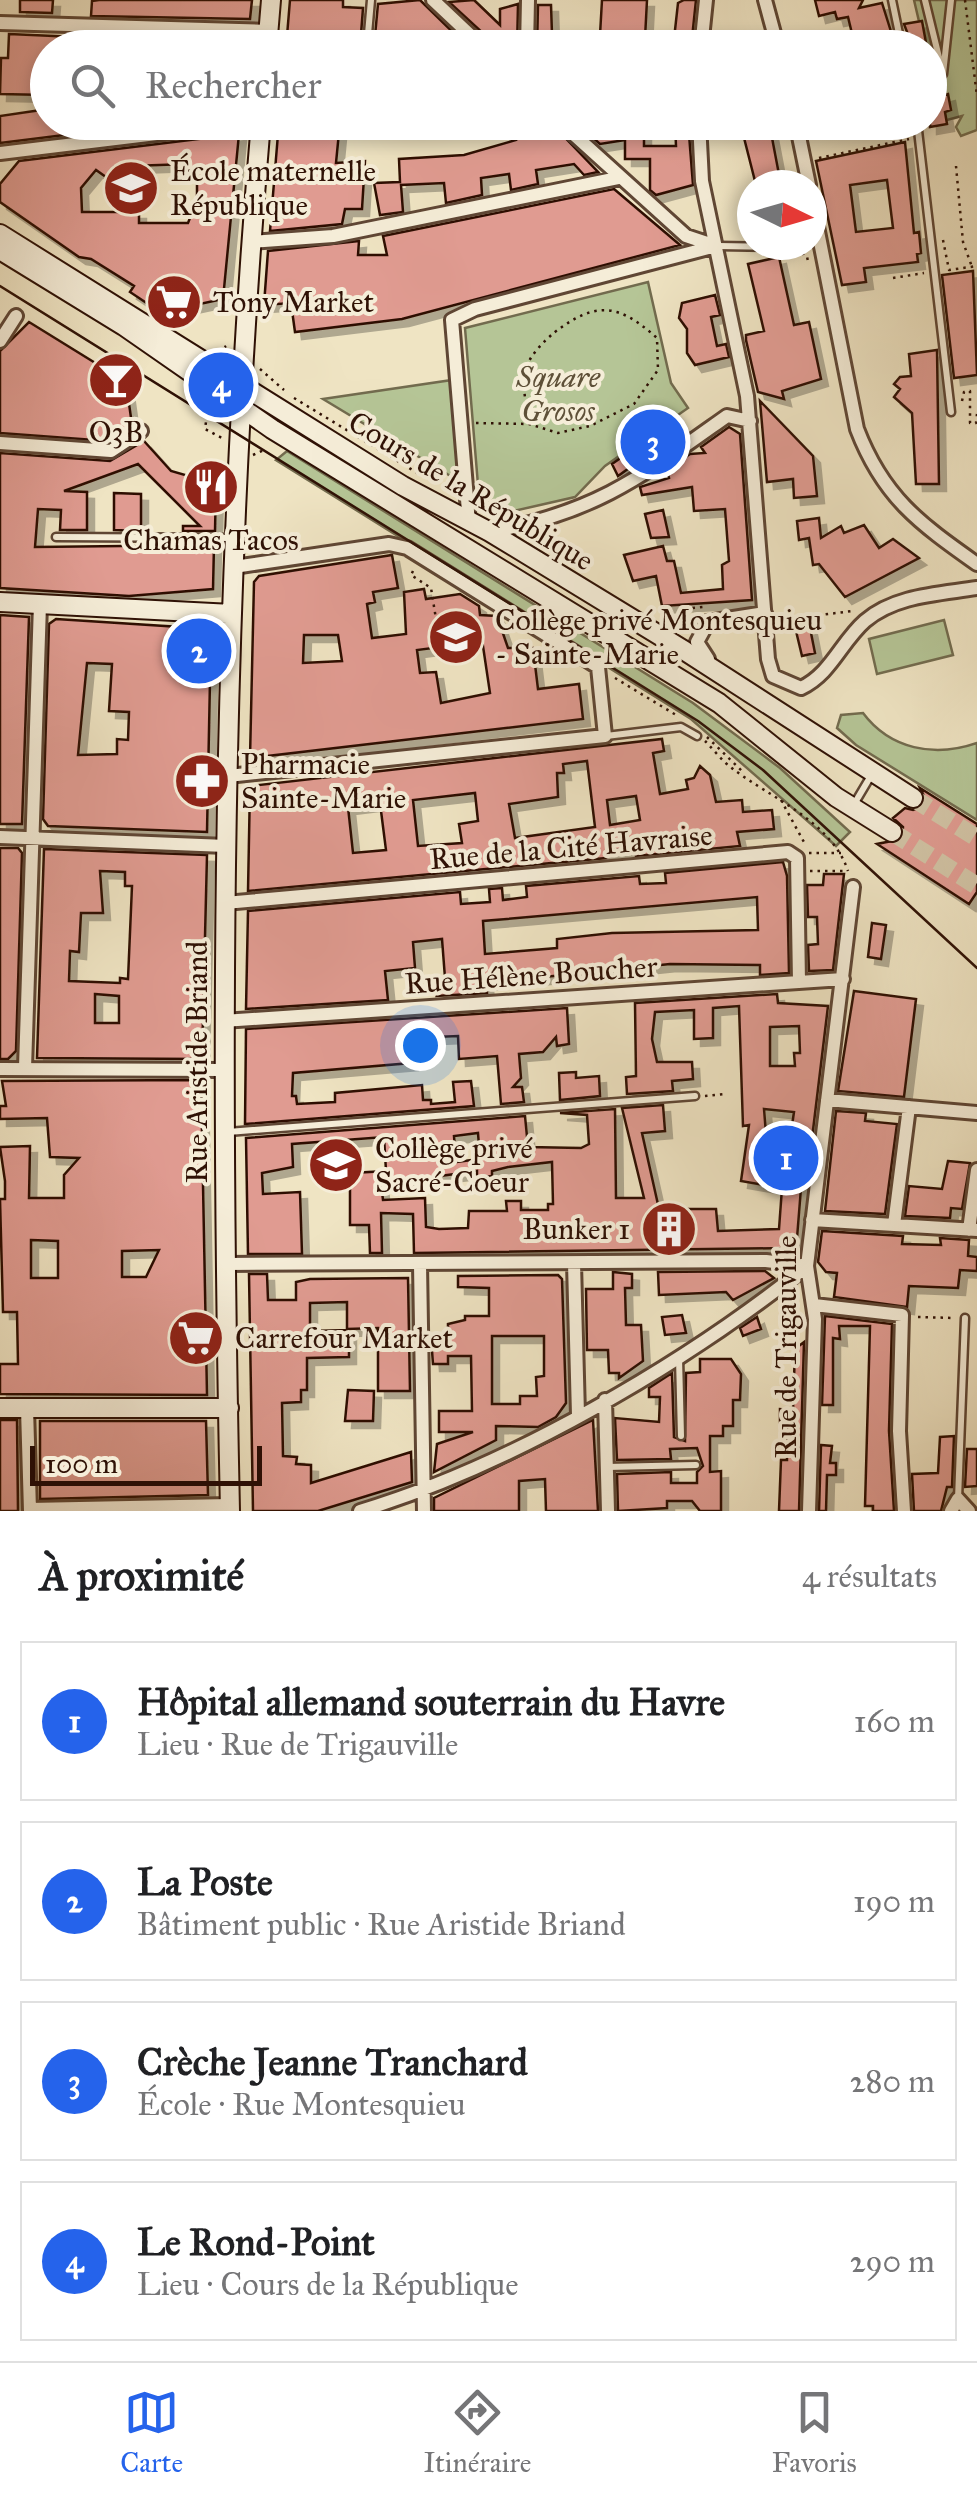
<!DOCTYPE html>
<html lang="fr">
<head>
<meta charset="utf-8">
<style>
  body { margin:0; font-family:"IM FELL Great Primer",serif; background:#f2f2f2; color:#202124 }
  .compass { position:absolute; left:737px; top:170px; width:90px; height:90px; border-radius:50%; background:#fff; box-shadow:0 5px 15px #0003; rotate:95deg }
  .scale { position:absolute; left:30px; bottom:25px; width:232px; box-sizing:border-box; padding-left:10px; border:5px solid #2f1105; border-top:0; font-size:28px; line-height:35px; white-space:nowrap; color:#2f1105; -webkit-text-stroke:8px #f5edd8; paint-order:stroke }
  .you { position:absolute; left:420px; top:1045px; width:35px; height:35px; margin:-25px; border:8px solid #fff; border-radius:50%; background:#1a73e8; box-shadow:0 0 0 15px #1a73e833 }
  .badge { display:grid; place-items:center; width:65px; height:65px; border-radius:50%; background:#2563eb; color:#fff; font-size:32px; font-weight:700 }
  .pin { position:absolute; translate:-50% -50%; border:5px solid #fff; box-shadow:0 2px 10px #0006 }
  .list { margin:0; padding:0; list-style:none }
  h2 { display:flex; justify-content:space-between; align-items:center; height:130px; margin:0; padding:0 40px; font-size:42px }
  h2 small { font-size:32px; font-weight:400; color:#757577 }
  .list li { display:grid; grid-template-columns:65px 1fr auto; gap:30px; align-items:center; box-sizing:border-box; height:160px; margin:0 20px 20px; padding:0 20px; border:2px solid #e0e0e0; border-radius:0px }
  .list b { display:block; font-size:38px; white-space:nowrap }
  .list p { margin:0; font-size:32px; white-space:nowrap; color:#757577 }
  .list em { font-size:32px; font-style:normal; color:#757577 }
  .icon { flex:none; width:55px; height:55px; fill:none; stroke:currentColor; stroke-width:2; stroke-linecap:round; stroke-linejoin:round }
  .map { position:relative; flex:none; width:977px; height:1511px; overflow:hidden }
  .search { position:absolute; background:#fff; box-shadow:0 5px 15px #0003; left:30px; right:30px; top:30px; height:110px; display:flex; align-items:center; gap:25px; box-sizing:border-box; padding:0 35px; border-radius:55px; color:#757577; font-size:38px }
  .sheet { height:850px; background:#fff }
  nav { display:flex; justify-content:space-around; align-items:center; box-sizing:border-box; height:140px; border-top:2px solid #e0e0e0; background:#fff; font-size:28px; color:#757577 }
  nav a { display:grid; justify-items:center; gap:5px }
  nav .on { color:#2563eb }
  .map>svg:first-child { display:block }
  .green { fill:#b5c596; stroke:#726b4e; stroke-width:2.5 }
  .building { fill:#e09b91; stroke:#2f1105; stroke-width:2.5; fill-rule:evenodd; filter:url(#shadow) }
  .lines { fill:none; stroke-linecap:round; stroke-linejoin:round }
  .secondary-tunnel { stroke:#d2c4a6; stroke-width:18; stroke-dasharray:18 9; stroke-linecap:butt }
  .lane-casing { stroke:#5f4634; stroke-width:11 }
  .street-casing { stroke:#5f4634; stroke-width:18 }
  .secondary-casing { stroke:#2f1105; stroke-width:22 }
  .path { stroke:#2f1105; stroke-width:2.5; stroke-dasharray:2.5 5; stroke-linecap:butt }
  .lane { stroke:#f5edd8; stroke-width:6 }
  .street { stroke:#f5edd8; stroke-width:12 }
  .secondary { stroke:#f5edd8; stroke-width:18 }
  .tram { stroke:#2f1105; stroke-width:2.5 }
  .labels { text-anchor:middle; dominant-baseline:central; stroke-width:8; stroke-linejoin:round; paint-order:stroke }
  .poi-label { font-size:30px; fill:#2f1105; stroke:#f5edd8; text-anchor:start }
  .park-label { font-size:30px; font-style:italic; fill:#5e5038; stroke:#f5edd8 }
  .street-label { font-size:30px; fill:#2f1105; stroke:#f5edd8 }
</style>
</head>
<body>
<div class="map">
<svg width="977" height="1511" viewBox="0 0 977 1511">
  <defs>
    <filter id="shadow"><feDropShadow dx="7" dy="7" stdDeviation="0" flood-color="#0004"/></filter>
  </defs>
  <rect width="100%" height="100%" fill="#efe4c3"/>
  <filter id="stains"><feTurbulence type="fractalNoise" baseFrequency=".002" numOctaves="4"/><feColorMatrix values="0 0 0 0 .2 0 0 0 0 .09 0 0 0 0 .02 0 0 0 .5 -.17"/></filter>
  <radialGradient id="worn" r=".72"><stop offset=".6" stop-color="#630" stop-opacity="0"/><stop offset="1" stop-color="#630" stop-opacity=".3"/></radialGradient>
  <path class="green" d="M914,0H977V130L961,136L956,127L962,116L943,121L930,48L925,47Z
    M648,282L671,383L688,408L605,466L575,497L505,513L479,497L465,328Z
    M452,380L462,483L323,399Z
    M287,451L693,703L780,768L850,832L836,846L691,719L276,460Z
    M944,620L953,655L877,674L869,639Z
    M863,713C890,749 934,758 977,743V820L856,745L837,728L841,715Z"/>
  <path class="building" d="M20,0H53L52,13L20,12Z
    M252,0L250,19L91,16L92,1L99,0Z
    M290,0H343V7L363,8L361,34L368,41L375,36L378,4L420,0L465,44L286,48Z
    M474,0L500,25V9L518,4L517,48H499L449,2Z
    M602,0H647L645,38L600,35Z
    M684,0H696L691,48H673L678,3Z
    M815,0H863L859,8L882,3L893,38L855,46L848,17L837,19L835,12L819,16Z
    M538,5H551L552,34L611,38V48H537Z
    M922,21L927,48H913L904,24Z
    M9,34L76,37V48H48V95L0,94L1,58H8Z
    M91,36H110L109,48H91Z
    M948,94L951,110L945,112L947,124L930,127V99Z
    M48,109V122H120L121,128L0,143V116Z
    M279,122H340L336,163L365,161L362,209H345L342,224L270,231Z
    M511,122H550L598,172L584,175L574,164L536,170L538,184L511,190L509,174L481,178L482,195L446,203L444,183L401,185L403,212L380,215L374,183L400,182L399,159L464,155L516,140Z
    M575,122H644V146H676L675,122H688L693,185L656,195L650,190V159H625V140L600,144Z
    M740,122H769L781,185H756Z
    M239,134L223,299L172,310L174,278L154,308L130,292L134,286L91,259L79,257L0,202V184L19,161ZM188,164L189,174H197V214L192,213L188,223H139V212H82L81,188L96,170L106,177L114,167L124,175L130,166Z
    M905,142L914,233L919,232L921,253L917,254L918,262L864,268L866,282L842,285L816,161ZM887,180L893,228L856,232L850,185Z
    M614,189L680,245L402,319L295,332L291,303L264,305L268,251L359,241L358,255H387L383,236Z
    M779,257L794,325L809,322L821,379L782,391L784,399L758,392L746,340V335L764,331L748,264Z
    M973,271L977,375L954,378L942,275Z
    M715,295L720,315L711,317L717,346L726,344L729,357L695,365L687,353V329L679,318L682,303Z
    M29,322L126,382L132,425L108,441L0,433V351Z
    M937,350L939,484H916L912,413L894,397L900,389L894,384L900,377L911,376L909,354Z
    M760,401L813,456L817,496L794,498L793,479L767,482Z
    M676,419L683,429L618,476L612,464Z
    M729,427L740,434L752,600L662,606L656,576L633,581L624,555L663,546L667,561H674L681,593L723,589L722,565L729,561L725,509L694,511L692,487L642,495L640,487L669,478L667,470L690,454L705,453L701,447Z
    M144,441L171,471L216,484L215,531H183V526H200L138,464L64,491L87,492V530H60L61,510L38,509L35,547L214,545L213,589L129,596L0,588V453L110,461Z
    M114,493L141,494V531L114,530Z
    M663,510L669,537L651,538L645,514Z
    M819,518L821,538L841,526L844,533L864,525L879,548L893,539L919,558L845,597L819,564L813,565L809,538L799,540L797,521Z
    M392,555L398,588L373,592L375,602L367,604L372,638L406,634L404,592L424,589L426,599L460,594L479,606L480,615L497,616L508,648H533L538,689L579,684L583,719L250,758L254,582L259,576ZM457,622L464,629L480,626L490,693L441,703L436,672L420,673L417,650L433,648L434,625ZM304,635H338L342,661L303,663Z
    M0,615L29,617L22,824H0Z
    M56,619L211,629L207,832L48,826L43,819L49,624ZM87,663L112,664L109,711L129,712L128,740L117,739V754L78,755Z
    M810,628L815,653L802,656L796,631Z
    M662,739L664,751L653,753L660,794L688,789L686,780L694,778L700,766L710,775L716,802L742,800L743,812L772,810L774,829L737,832L740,846L636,856L635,848L606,851V858L248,891L250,786ZM587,761L595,827L515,838L509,804L558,797L557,773H564L563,764ZM475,793L478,821L459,824L462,843L418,846L413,800ZM636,796L640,820L610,825L607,800ZM380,803L386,850L353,853L348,807Z
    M920,788L977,824V892L969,904L877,844L902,839L903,827L893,818L905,808L913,810L923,806L925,798Z
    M0,848H18L22,853L16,1051L8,1059H0Z
    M44,849L207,855L202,1059L37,1058ZM100,871L125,872V886H132L128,979L120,978V983L69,981L70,951L79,952L81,913H103ZM95,994L119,996V1023H95Z
    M783,862L787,876L789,973L760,975V965L670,964L486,983L487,993L437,996L445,978L442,939L413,942L415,968L385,971L388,1000L246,1009L248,911L460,892L461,904L490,902L489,889L502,888L503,900L527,897L526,886L639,876L640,884L666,883L665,873ZM757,897L758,930L612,933L557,939V948L485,954L483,921Z
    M824,874H844L833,970L809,971L808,945L818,944L817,917H808L807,885H823Z
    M872,923L886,925L881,959L868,957Z
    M854,991L916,999L904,1097L838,1091Z
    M777,994L778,1003L828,1006L806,1188H801L797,1238L792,1248L414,1253L413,1214L381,1213L382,1253H370L369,1225H350V1187L352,1173L386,1171L384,1137L292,1144L293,1167L262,1173L263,1194L300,1192L302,1254H248L246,1138L525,1116L528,1147L581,1148L589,1144L587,1115L560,1113L615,1109L616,1198H644L622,1108L663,1105L665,1131L642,1133L659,1209H716L718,1231L779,1229L782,1188L741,1181L749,1125L743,1126L739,1006L713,1008V1038L694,1039V1010L655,1012L652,1039L657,1062H692L693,1079L672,1081L673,1091L627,1094L626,1077L636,1076L635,1003ZM799,1026L800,1053H794L795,1066H770V1027ZM764,1109L794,1112L790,1139L766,1134ZM478,1133L480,1159L456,1162L454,1136ZM552,1162L553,1204H548V1210H521V1201H506L507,1211H469L468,1228L439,1229L426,1227L425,1198L383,1200L381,1184L477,1171V1178L492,1176V1171L508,1167Z
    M567,1008L569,1044L557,1046L556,1037L543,1052L519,1054L521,1078L513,1087H522L524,1102L501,1104L497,1056L459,1059L458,1036L410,1038L411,1063L293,1073L292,1096H296L297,1104L335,1102V1093L422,1085L423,1100H431V1104L455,1102L453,1082L471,1081L474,1106L245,1124L246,1029Z
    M576,1072V1078L599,1076L600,1096L560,1100L559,1073Z
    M201,1080L207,1395L0,1394V1364H18L17,1312H3L0,1199H5V1181L0,1147L30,1146L29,1198H64V1175L79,1158L50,1157L47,1118L0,1119V1106H6L2,1081ZM31,1240L58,1241V1278H31ZM159,1250L146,1277H122V1251Z
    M836,1111L866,1113L865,1121L897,1124L885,1214L825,1211Z
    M948,1161L970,1163L962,1209L951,1208L950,1218L905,1216L909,1186L942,1189Z
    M822,1231L903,1236L902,1244L941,1245L940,1238L969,1240L968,1256L977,1257V1271L960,1270L958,1288L909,1286L907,1307L834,1297L837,1273L826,1272L818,1262Z
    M765,1271L774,1278L733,1300L726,1292L659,1295L658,1272Z
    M613,1272L632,1274V1288H625L626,1325H641L643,1361L619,1378V1373H609L608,1350H587L586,1289H613Z
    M249,1274H267L268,1300H296V1282L310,1279L408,1278L410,1391H378V1328L347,1329V1302L310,1303V1331L349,1330V1357L307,1358V1390H301V1402L282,1403L283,1456L297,1457L296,1464L311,1465V1483L411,1452L412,1482L318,1511H253Z
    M558,1275L562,1279L566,1403L556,1417L538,1427L496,1426V1440L434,1472L437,1444L473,1432H439V1411H472L471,1356H448V1364H433L431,1337H448V1324L465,1320V1316H489V1288L458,1287V1276ZM492,1336H544V1376L536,1377L537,1396H520V1404H492Z
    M682,1315L686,1333L665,1335L662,1317Z
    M825,1316L892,1324L889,1431L894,1511H873V1506H865L870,1326H839L840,1339L833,1338V1405H822Z
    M757,1317L761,1329L743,1336L740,1328Z
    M804,1342L799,1511H779L781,1460H787V1424L780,1425V1409L793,1410L795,1349Z
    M700,1359H731L741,1374L740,1400H733V1426H723V1436H710V1472L721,1471V1511H700L692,1501H667V1508L618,1511L617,1474L671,1472V1483H697V1472L703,1466L697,1448L670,1449L671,1459L617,1460L615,1418L659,1422L660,1397H649V1388L672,1373L674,1437L685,1441L686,1373L700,1372Z
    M348,1390L374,1391L373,1421H345Z
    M0,1420H17L18,1511H0Z
    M593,1420L598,1511H546L545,1479L519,1481V1511H434V1498Z
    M40,1421H206L208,1495L40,1499Z
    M954,1436L952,1487H947L941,1511H914L912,1474L938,1473L940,1437Z
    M821,1445L832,1446L830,1463H836V1475H827L826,1511H819Z
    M967,1449H977V1486L965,1487Z"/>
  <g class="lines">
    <path class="secondary-tunnel" d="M913,798L977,838
      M892,832L977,886"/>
    <g class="lane-casing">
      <path id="lane" d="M892,0L902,48
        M925,0L943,74L951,0
        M368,34L371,0
        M917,122L951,412
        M718,246L790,247
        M56,537L234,538
        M606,736L681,727L697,736
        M853,806L872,774
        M228,1132L695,1096
        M679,1358L681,1436
        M607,1467L696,1465
        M958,1499L965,1318"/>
    </g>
    <g class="street-casing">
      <path id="street" d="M433,0L484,48
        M765,0L778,48
        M0,23L269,31
        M527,48L528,0
        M701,48L706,0
        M560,122L686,236L716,246
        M699,122L702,181L747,396L768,659L773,676L801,688C831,674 841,642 865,621C895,595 940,594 977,588
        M796,122L809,185
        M0,153L256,122
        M812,201L857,429C883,497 919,523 977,564
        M251,242L333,236L618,178
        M0,341L16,316
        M0,443L111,451L141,431
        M469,523L452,320L475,309L716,246
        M490,532C597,512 641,477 727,416L750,421
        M708,659L697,642L708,622L765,613
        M228,776L605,736L598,667L407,548L389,544L234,567
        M0,837L226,846
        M225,903L788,852L797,858L799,982
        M223,1021L843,979
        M25,1068L40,604
        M0,1069L223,1070
        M827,1100L977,1113
        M812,1220L977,1230
        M894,1225L909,1107
        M969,1230L977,1170
        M574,1263L578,1415
        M226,1264L766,1261L807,1266
        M420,1264L424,1511
        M814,1305L902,1315L899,1431L904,1511
        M605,1400L608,1511
        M27,1408L30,1511
        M30,1509L230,1505
        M360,1511C510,1466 685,1364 807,1266
        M809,1511L815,1319L807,1266L853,887
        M951,1511L958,1499L969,1511"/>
    </g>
    <g class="secondary-casing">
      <path id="secondary" d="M267,48L271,0
        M0,234L403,486L490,532L685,651L913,798
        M0,250L124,326L272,429L719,703L836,797L892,832
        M0,602L232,614
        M0,1408H229
        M230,1511C220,1048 221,584 261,122"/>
    </g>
    <path class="path" d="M965,0L977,96
      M275,137H349
      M819,158L909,139
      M956,166L963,242L972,267
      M943,240L949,270L977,266
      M799,246L806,259L811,258
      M893,278L924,273
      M219,352L226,346
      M260,369L284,390
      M294,398L419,474
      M962,401L964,392L970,391V423H976L977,414
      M207,415L205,429L222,438
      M476,423L529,424L558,433L590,426L634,404L658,370L657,338C618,303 596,301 555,332C544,341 529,356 526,369C521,386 527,407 529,424
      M253,455L264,450
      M534,537L574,562
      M413,571L411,575L431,588L437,625
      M665,619L684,609L703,607
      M781,620L852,611
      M615,678L676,715
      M707,737L744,773
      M705,741C714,750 723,762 733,769C771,798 832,822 848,871
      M781,800L805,844
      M809,853H841
      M810,871H847
      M705,1096L724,1094
      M918,1317L955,1318"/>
    <use href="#lane" class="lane"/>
    <use href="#street" class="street"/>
    <use href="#secondary" class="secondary"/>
    <path class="tram" d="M0,286L698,721L763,770L977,968"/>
  </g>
  <defs>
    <g id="school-disc" transform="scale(2.875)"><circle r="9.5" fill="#8f2418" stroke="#f5edd8"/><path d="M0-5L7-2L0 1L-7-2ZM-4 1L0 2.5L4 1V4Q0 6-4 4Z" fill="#fff"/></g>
    <g id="supermarket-disc" transform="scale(2.875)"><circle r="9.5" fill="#8f2418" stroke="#f5edd8"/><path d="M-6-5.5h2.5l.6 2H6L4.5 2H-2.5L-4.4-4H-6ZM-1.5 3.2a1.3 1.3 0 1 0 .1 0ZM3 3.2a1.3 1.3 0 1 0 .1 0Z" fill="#fff"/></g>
    <g id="bar-disc" transform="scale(2.875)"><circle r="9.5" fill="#8f2418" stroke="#f5edd8"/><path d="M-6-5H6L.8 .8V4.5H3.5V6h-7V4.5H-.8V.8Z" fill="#fff"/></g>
    <g id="restaurant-disc" transform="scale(2.875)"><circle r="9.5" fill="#8f2418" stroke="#f5edd8"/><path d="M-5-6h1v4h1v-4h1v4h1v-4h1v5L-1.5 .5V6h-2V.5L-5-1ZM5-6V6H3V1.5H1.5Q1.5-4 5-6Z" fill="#fff"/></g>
    <g id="pharmacy-disc" transform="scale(2.875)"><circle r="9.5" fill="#8f2418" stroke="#f5edd8"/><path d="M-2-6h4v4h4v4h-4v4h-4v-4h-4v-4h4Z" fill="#fff"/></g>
    <g id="building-disc" transform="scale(2.875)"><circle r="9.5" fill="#8f2418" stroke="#f5edd8"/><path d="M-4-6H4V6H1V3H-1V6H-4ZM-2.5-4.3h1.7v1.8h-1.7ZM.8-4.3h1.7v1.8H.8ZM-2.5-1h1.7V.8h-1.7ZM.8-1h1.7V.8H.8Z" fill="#fff"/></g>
  </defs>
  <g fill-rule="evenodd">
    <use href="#school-disc" x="131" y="188"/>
    <use href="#supermarket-disc" x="174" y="302"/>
    <use href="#bar-disc" x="116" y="380"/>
    <use href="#restaurant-disc" x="211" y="487"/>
    <use href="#school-disc" x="456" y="637"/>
    <use href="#pharmacy-disc" x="202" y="781"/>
    <use href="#school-disc" x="336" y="1165"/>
    <use href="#building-disc" x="669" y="1229"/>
    <use href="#supermarket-disc" x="196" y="1338"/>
  </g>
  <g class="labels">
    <g class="poi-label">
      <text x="170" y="171">École maternelle<tspan x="170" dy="34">République</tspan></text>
      <text x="213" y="302">Tony Market</text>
      <text x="116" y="432" text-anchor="middle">O3B</text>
      <text x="211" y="540" text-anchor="middle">Chamas Tacos</text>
      <text x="495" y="620">Collège privé Montesquieu<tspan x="495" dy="34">- Sainte-Marie</tspan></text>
      <text x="241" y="764">Pharmacie<tspan x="241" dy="34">Sainte-Marie</tspan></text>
      <text x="375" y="1148">Collège privé<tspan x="375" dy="34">Sacré-Coeur</tspan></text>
      <text x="630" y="1229" text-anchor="end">Bunker 1</text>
      <text x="235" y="1338">Carrefour Market</text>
    </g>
    <g class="park-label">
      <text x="558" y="377">Square<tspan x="558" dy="34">Grosos</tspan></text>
    </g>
    <g class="street-label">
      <text transform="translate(471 491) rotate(31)">Cours de la République</text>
      <text transform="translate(571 847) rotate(-5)">Rue de la Cité Havraise</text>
      <text transform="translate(531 975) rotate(-4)">Rue Hélène Boucher</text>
      <text transform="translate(197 1062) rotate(-90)">Rue Aristide Briand</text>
      <text transform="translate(786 1347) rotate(-90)">Rue de Trigauville</text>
    </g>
  </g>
  <rect width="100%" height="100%" filter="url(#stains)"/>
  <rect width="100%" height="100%" fill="url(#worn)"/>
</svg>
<svg class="compass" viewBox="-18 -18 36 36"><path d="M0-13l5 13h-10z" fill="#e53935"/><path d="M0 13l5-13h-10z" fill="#757577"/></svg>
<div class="scale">100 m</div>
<div class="you"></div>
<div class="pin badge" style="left:786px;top:1158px">1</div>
<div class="pin badge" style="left:199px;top:651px">2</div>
<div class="pin badge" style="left:653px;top:442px">3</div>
<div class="pin badge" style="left:221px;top:385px">4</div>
<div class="search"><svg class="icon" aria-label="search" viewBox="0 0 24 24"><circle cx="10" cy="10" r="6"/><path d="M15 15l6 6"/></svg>Rechercher</div>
</div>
<section class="sheet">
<h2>À proximité<small>4 résultats</small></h2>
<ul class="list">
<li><span class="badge">1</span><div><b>Hôpital allemand souterrain du Havre</b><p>Lieu · Rue de Trigauville</p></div><em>160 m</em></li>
<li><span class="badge">2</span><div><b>La Poste</b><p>Bâtiment public · Rue Aristide Briand</p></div><em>190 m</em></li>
<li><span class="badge">3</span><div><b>Crèche Jeanne Tranchard</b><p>École · Rue Montesquieu</p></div><em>280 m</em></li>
<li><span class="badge">4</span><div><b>Le Rond-Point</b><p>Lieu · Cours de la République</p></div><em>290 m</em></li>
</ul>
</section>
<nav>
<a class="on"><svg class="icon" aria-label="map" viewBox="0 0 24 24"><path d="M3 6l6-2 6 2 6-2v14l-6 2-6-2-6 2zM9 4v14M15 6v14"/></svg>Carte</a>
<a><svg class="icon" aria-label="directions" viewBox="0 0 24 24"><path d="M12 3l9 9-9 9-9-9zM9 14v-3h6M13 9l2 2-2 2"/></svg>Itinéraire</a>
<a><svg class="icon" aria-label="saved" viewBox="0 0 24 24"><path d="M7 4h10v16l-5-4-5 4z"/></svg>Favoris</a>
</nav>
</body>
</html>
